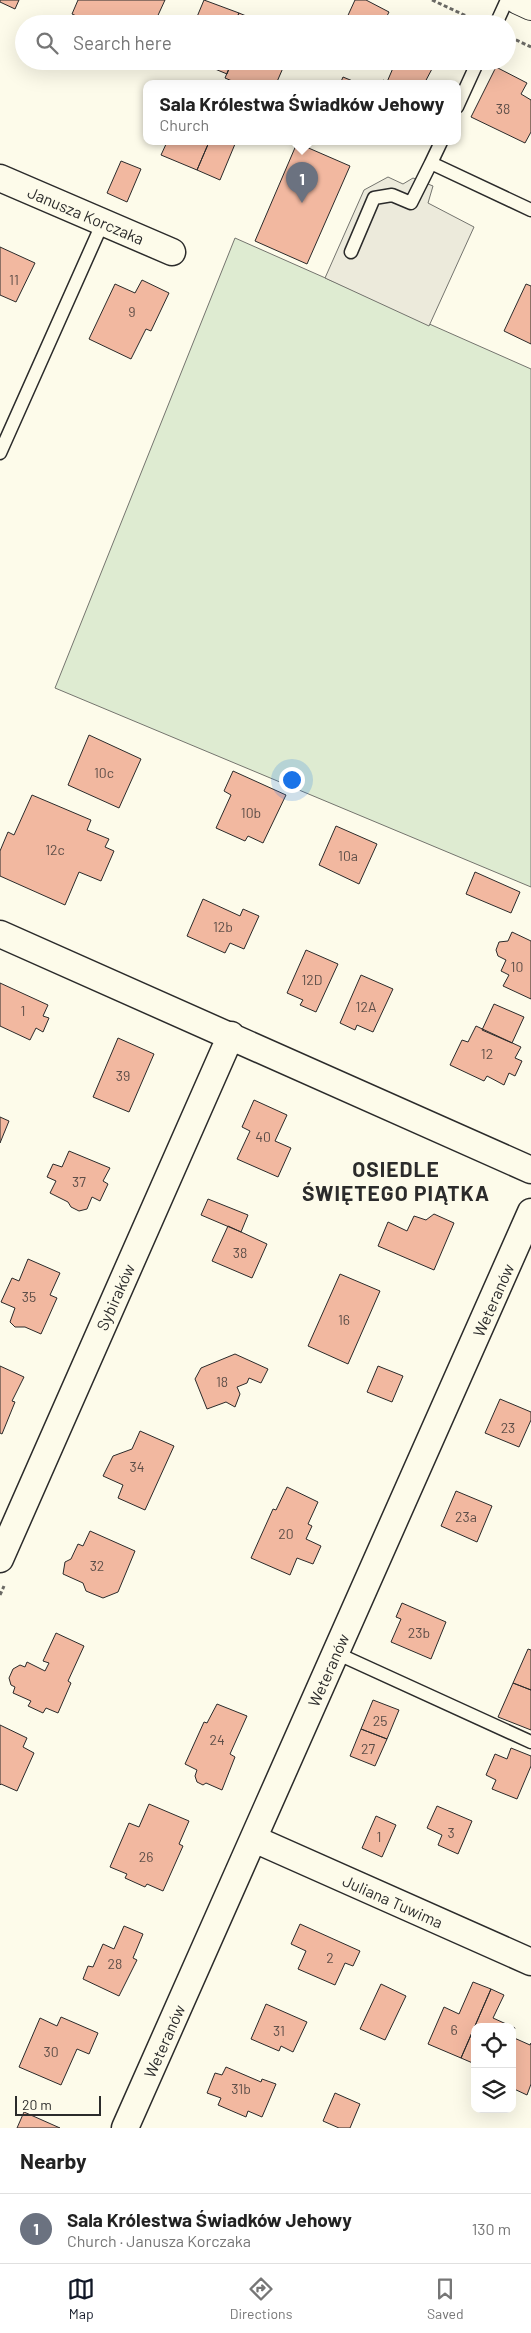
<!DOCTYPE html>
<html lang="en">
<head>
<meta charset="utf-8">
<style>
  body { margin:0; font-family:Barlow,sans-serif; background:#f6f6f6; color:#222 }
  .controls { position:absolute; right:15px; bottom:15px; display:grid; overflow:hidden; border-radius:10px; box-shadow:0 5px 20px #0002 }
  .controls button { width:45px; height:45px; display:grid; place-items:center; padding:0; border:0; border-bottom:1px solid #e0e0e0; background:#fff; color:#222; font:25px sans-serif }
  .scale { position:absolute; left:15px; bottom:12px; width:86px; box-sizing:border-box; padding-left:5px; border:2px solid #2b2b2b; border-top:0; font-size:14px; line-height:18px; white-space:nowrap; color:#2b2b2b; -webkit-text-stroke:4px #fdfbea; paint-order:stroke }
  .you { position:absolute; left:291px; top:779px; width:18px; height:18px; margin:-12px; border:4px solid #fff; border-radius:50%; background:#1a73e8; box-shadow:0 0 0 8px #1a73e833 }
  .badge { display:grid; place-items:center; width:32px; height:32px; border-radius:50%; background:#111827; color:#fff; font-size:16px; font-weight:700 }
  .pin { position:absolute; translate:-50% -41px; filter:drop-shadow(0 1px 2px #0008) }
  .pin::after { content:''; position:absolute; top:26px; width:18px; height:15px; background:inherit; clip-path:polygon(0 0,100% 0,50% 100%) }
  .popup { position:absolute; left:143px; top:80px; width:318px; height:65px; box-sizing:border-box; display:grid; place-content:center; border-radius:10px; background:#fff; filter:drop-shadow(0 1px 4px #0005); font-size:16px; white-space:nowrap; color:#767676 }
  .popup b { font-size:19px; color:#222 }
  .popup::after { content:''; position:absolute; left:50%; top:100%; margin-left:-10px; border:10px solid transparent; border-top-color:#fff }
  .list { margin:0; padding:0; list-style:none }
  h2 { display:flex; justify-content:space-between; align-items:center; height:65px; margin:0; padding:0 20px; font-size:21px }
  h2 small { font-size:16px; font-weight:400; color:#767676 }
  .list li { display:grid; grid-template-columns:32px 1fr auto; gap:15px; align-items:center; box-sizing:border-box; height:70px; padding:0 20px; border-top:1px solid #e0e0e0 }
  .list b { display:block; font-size:19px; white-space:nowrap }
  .list p { margin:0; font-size:16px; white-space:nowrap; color:#767676 }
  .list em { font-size:16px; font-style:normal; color:#767676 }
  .icon { flex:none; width:28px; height:28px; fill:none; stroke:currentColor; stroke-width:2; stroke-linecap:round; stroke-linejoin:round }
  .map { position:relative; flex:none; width:531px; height:2128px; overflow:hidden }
  .search { position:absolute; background:#fff; box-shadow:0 5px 20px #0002; left:15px; right:15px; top:15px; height:55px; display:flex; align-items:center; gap:12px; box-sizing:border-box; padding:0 18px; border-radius:28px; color:#767676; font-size:19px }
  .sheet { height:135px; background:#fff }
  nav { display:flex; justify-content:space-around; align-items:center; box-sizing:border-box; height:70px; border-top:1px solid #e0e0e0; background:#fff; font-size:14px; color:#767676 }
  nav a { display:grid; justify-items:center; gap:2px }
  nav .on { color:#111827 }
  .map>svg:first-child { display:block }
  .green { fill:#deebd1; stroke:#74746e }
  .parking { fill:#eceadb; stroke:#74746e }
  .building { fill:#f2b8a0; stroke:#2b2b2b }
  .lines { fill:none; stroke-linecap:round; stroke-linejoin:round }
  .service-casing { stroke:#2b2b2b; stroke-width:15 }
  .minor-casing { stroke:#2b2b2b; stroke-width:29 }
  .tertiary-casing { stroke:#2b2b2b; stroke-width:30 }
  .path { stroke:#6a6964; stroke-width:3; stroke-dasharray:4 2.5; stroke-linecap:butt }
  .service { stroke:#fdfbea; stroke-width:12 }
  .minor { stroke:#fdfbea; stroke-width:26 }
  .tertiary { stroke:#fdfbea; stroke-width:28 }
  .labels { text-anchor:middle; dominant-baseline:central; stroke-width:4; stroke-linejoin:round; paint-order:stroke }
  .number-label { font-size:14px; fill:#5d4e48 }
  .street-label { font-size:16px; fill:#2b2b2b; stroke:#fdfbea }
  .district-label { font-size:21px; font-weight:bold; letter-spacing:1px; fill:#2b2b2b; stroke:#fdfbea }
</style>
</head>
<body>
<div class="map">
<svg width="531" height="2128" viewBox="0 0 531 2128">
  <rect width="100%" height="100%" fill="#fdfbea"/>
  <path class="green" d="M235,238L531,369V887L55,688Z"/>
  <path class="parking" d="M388,177L403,184L413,178L433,186L428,203L474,227L429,326L325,278L364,190Z"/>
  <path class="building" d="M0,0H19L15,9L0,2Z
    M78,0H165L154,24H94L72,14Z
    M204,0L239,13L234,24H194Z
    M355,0H366L389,12L383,24H344Z
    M239,13L251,18L248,24H234Z
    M219,61H232L227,74L215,69Z
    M232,61H286L276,84H239L225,78Z
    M396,61H421L433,67L424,84H381L383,80L387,82Z
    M496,67L527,83L521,94L531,100V132L525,143L471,117Z
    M343,77L360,84H340Z
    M167,142H209L197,170L161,155Z
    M209,142H230L235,144L220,180L197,170Z
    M297,143L350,166L307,264L255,241Z
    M121,161L141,169L127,202L107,193Z
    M0,247L35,263L16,302L0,295Z
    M142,280L169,293L151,331L146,329L131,359L89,339L115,284L135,293Z
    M526,284L531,286V344L504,331Z
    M89,735L141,759L119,808L68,785Z
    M233,771L286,795L263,843L248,836L245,841L216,828L231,795L224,791Z
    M32,795L91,820L87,830L109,839L105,847L114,851L101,881L79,872L65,905L0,876V851L8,832L14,835Z
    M336,826L377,844L359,884L319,865Z
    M475,872L520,892L511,913L466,894Z
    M203,899L240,916L243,909L259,916L244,949L230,943L225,953L187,936Z
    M512,932L531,941V999L503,986L509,975L501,971L506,960L498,956L496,950L499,942L508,941Z
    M306,950L338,964L316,1012L300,1005L303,1000L287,993Z
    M361,975L393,989L373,1032L357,1025L355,1030L340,1023Z
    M0,983L48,1005L43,1016L49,1018L43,1032L36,1028L30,1040L0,1026Z
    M494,1004L524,1017L512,1043L482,1030Z
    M476,1026L521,1047L515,1058L522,1061L515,1076L509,1073L504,1085L487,1076L484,1081L450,1065L462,1040L468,1042Z
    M118,1038L154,1054L129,1112L93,1097Z
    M254,1100L287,1115L275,1141L291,1148L278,1177L237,1159L250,1131L242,1127Z
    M0,1117L9,1121L0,1143Z
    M69,1151L110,1168L103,1181L108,1184L100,1201L92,1197L87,1209L79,1211L71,1207L68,1202L50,1193L56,1181L47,1177L53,1164L62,1167Z
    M208,1199L248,1215L241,1232L201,1215Z
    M434,1214L454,1223L434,1270L378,1246L388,1222L407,1231L414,1216L426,1220Z
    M228,1226L267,1244L252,1278L212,1261Z
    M28,1259L60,1273L50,1295L57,1298L41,1334L25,1327H15L10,1322L15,1308L1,1302L12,1278L19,1281Z
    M340,1274L380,1291L348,1364L308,1346Z
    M235,1354L268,1369L261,1383L249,1378L247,1383L237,1387L240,1394L235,1407L226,1402L207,1409L195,1379L201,1368Z
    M0,1366L24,1377L12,1401L15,1402L2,1434L0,1433Z
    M378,1366L403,1376L392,1402L367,1392Z
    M500,1399L531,1412V1420L519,1447L485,1433Z
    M140,1431L174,1446L145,1510L118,1498L123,1485L103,1476L113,1456L132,1449Z
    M287,1487L318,1502L308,1524L312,1526L306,1539L321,1546L313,1564L297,1558L290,1575L251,1558L273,1509L276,1510Z
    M456,1491L492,1506L477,1542L441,1526Z
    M90,1531L135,1551L118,1592L103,1598L86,1591L83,1583L63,1574L65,1562L71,1559L78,1544L83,1546Z
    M402,1603L446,1622L431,1659L391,1642L401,1619L396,1617Z
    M56,1633L84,1646L68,1681L71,1683L58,1713L46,1708L43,1713L28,1706L31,1701L13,1693L15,1687L11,1685L9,1678L13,1669L20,1665L25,1667L27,1662L45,1671L49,1663L43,1661Z
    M528,1649L531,1650V1690L513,1683Z
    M513,1683L531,1690V1730L498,1717Z
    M373,1700L399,1710L387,1739L361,1729Z
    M217,1704L247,1716L230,1754L235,1757L222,1790L206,1783L203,1785L197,1782L195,1776L197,1770L185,1764L204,1722L207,1723Z
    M0,1725L27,1738L23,1747L34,1753L17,1791L1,1784L0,1785Z
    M361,1729L387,1739L375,1766L350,1756Z
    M511,1748L531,1756V1766L517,1799L492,1789L496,1780L486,1775L495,1754L507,1759Z
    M149,1804L189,1821L179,1844L183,1846L163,1891L147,1884L145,1887L125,1878L127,1874L110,1867L129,1823L139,1827Z
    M437,1806L472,1821L458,1854L438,1845L442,1835L427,1828Z
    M376,1816L396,1825L382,1857L362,1848Z
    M300,1924L360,1951L353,1966L345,1963L335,1985L298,1969L306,1951L291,1944Z
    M124,1926L143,1934L133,1958L137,1960L119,1996L83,1979L88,1966L93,1967L103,1944L114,1949Z
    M473,1982L491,1989L461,2058L428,2044L444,2007L459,2014Z
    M381,1984L406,1996L385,2040L360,2029Z
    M491,1989L504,1995L493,2018L515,2028L512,2034V2027H475V2064L461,2058Z
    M266,2004L307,2022L293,2052L281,2046L279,2051L251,2039Z
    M61,2017L98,2033L89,2054L77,2049L61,2085L19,2067L40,2018L57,2026Z
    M512,2037L530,2045L531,2043V2084L527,2095L512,2088Z
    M226,2067L261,2082L262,2079L276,2084L262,2117L248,2111L246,2117L218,2105L221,2098L207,2093L215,2073L222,2075Z
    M335,2093L360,2104L350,2128H339L323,2121Z
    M24,2112L60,2128H17Z"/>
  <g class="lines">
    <g class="service-casing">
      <path id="service" d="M496,24L507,0
        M457,107L478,61
        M441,142L431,163L531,210
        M351,252L374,198L392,195L411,203L431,163
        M0,453L103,222
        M336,1653L531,1742"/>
    </g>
    <g class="minor-casing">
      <path id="minor" d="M0,178L172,252
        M0,934L531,1170
        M0,1559L231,1035
        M254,1839L531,1962
        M125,2128L531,1212"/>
    </g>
    <g class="tertiary-casing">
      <path id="tertiary" d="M518,0L531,6"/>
    </g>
    <path class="path" d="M432,0L477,21
      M510,37L531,47
      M0,1595L4,1586"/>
    <use href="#service" class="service"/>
    <use href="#minor" class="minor"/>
    <use href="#tertiary" class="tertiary"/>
  </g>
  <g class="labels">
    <g class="number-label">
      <text x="503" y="108">38</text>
      <text x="14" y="279">11</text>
      <text x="132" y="311">9</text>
      <text x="104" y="772">10c</text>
      <text x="251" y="812">10b</text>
      <text x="55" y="849">12c</text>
      <text x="348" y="855">10a</text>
      <text x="223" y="926">12b</text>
      <text x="517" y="966">10</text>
      <text x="312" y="979">12D</text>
      <text x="366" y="1006">12A</text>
      <text x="23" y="1010">1</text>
      <text x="487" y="1053">12</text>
      <text x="123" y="1075">39</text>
      <text x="263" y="1136">40</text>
      <text x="79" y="1181">37</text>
      <text x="240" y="1252">38</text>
      <text x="29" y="1296">35</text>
      <text x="344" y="1319">16</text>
      <text x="222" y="1381">18</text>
      <text x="508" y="1427">23</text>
      <text x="137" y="1466">34</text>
      <text x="466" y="1516">23a</text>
      <text x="286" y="1533">20</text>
      <text x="97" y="1565">32</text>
      <text x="419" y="1632">23b</text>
      <text x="380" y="1720">25</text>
      <text x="217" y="1739">24</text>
      <text x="368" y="1748">27</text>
      <text x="451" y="1832">3</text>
      <text x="379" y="1836">1</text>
      <text x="146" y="1856">26</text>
      <text x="330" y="1957">2</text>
      <text x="115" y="1963">28</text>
      <text x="454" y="2029">6</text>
      <text x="279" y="2030">31</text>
      <text x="51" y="2051">30</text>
      <text x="241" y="2088">31b</text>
    </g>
    <g class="street-label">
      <text transform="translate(86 215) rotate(23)">Janusza Korczaka</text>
      <text transform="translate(115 1297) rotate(-66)">Sybiraków</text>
      <text transform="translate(493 1300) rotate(-66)">Weteranów</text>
      <text transform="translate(328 1670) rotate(-66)">Weteranów</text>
      <text transform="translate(393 1901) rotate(24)">Juliana Tuwima</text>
      <text transform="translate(164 2041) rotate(-66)">Weteranów</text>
    </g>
    <g class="district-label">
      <text x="396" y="1168">OSIEDLE<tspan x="396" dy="24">ŚWIĘTEGO PIĄTKA</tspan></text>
    </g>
  </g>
</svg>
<div class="controls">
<button><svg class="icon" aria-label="locate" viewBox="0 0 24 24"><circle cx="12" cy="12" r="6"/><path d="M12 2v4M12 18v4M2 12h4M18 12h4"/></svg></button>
<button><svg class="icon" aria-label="layers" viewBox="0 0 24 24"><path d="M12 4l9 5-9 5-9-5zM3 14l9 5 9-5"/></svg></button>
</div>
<div class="scale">20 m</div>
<div class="you"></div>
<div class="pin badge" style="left:302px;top:203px;background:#6b7280">1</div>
<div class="popup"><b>Sala Królestwa Świadków Jehowy</b>Church</div>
<div class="search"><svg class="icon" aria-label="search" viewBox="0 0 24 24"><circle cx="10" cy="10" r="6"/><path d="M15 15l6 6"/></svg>Search here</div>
</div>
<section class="sheet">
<h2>Nearby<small></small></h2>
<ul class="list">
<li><span class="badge" style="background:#6b7280">1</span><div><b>Sala Królestwa Świadków Jehowy</b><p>Church · Janusza Korczaka</p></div><em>130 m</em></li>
</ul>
</section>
<nav>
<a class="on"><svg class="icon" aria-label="map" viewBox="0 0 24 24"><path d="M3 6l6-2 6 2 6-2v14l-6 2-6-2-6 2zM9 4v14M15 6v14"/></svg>Map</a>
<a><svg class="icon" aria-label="directions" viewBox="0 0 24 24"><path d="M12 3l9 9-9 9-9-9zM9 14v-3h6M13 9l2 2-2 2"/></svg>Directions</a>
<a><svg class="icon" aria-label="saved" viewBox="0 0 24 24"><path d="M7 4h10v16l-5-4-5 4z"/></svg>Saved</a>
</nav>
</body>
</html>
